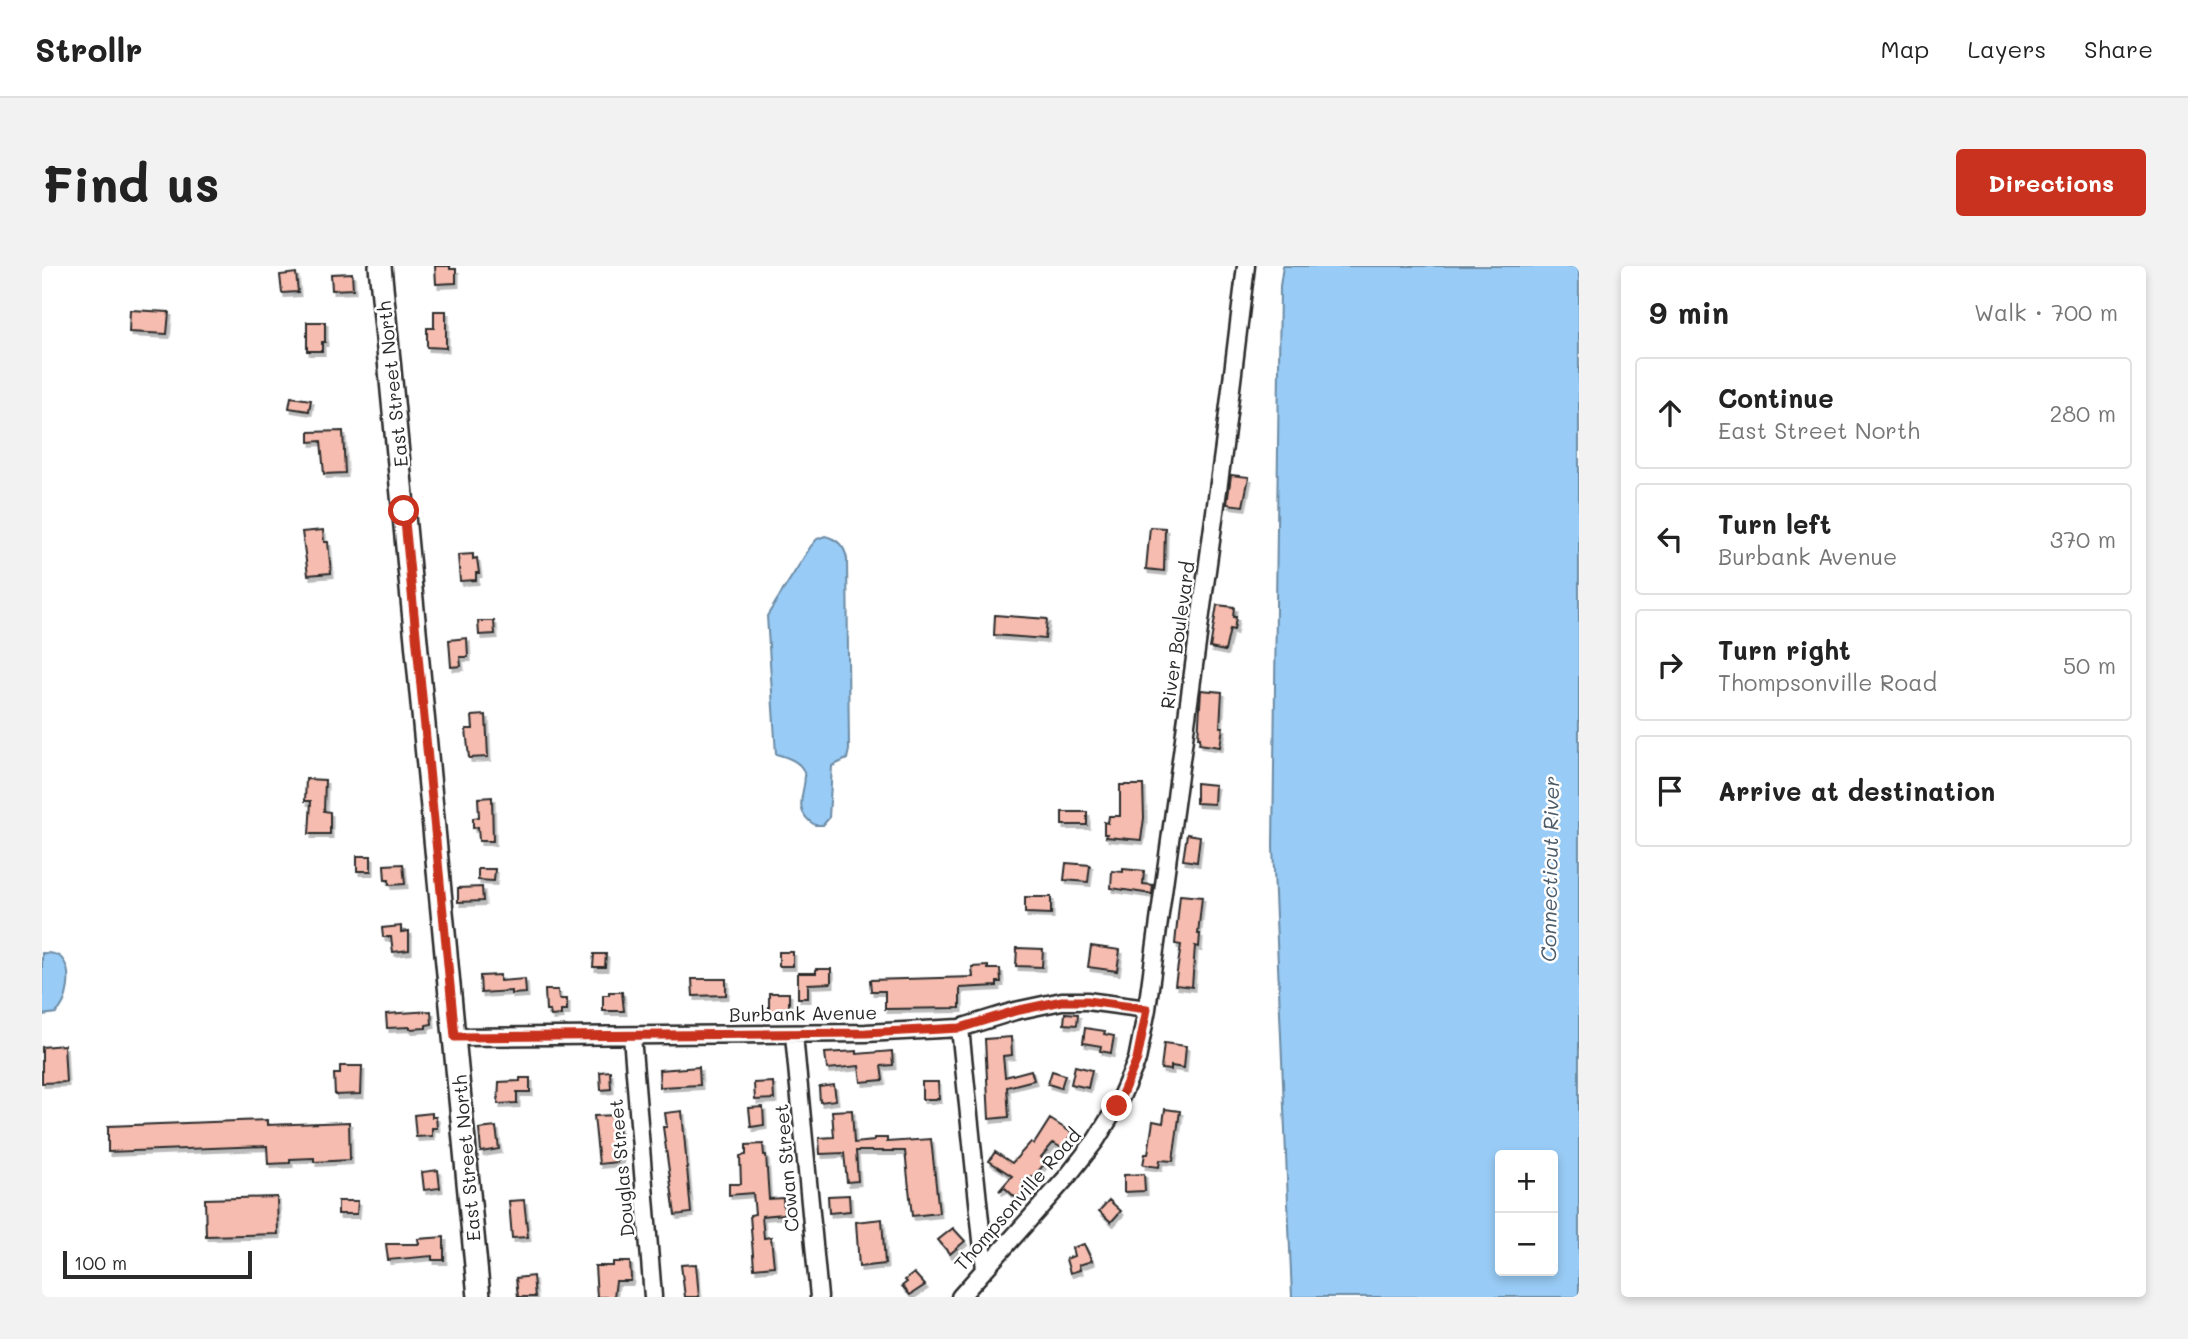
<!DOCTYPE html>
<html lang="en">
<head>
<meta charset="utf-8">
<style>
  body { margin:0; font-family:Mali,sans-serif; background:#f2f2f2; color:#222 }
  .controls { position:absolute; right:21px; bottom:21px; display:grid; overflow:hidden; border-radius:7px; box-shadow:0 4px 10px #0003 }
  .controls button { width:63px; height:63px; display:grid; place-items:center; padding:0; border:0; border-bottom:2px solid #e0e0e0; background:#fff; color:#222; font:35px sans-serif }
  .scale { position:absolute; left:21px; bottom:18px; width:189px; box-sizing:border-box; padding-left:7px; border:4px solid #2b2b2b; border-top:0; font-size:19px; line-height:24px; white-space:nowrap; color:#2b2b2b; -webkit-text-stroke:5px #fff; paint-order:stroke }
  .stop { position:absolute; width:21px; height:21px; margin:-16px; border:5px solid #c8321e; border-radius:50%; background:#fff }
  .stop.end { background:#c8321e; border-color:#fff; box-shadow:0 2px 7px #0008 }
  .list { margin:0; padding:0; list-style:none }
  h2 { display:flex; justify-content:space-between; align-items:center; height:91px; margin:0; padding:0 28px; font-size:30px }
  h2 small { font-size:23px; font-weight:400; color:#767676 }
  .list li { display:grid; grid-template-columns:46px 1fr auto; gap:21px; align-items:center; box-sizing:border-box; height:112px; margin:0 14px 14px; padding:0 14px; border:2px solid #e0e0e0; border-radius:7px }
  .list b { display:block; font-size:26px; white-space:nowrap }
  .list p { margin:0; font-size:23px; white-space:nowrap; color:#767676 }
  .list em { font-size:23px; font-style:normal; color:#767676 }
  .icon { flex:none; width:38px; height:38px; fill:none; stroke:currentColor; stroke-width:2; stroke-linecap:round; stroke-linejoin:round }
  .map { position:relative; flex:none; width:1537px; height:1031px; overflow:hidden; border-radius:7px }
  header { display:flex; align-items:center; gap:42px; box-sizing:border-box; height:98px; padding:0 35px; background:#fff; border-bottom:2px solid #e0e0e0 }
  header strong { font-size:33px }
  nav { display:flex; gap:38px; margin-inline-start:auto; font-size:24px }
  .intro { display:flex; align-items:center; justify-content:space-between; box-sizing:border-box; height:168px; padding:0 42px }
  h1 { margin:0; font-size:49px }
  .button { padding:18px 32px; border-radius:7px; background:#c8321e; color:#fff; font-size:24px; font-weight:700 }
  main { display:flex; gap:42px; padding:0 42px }
  aside { flex:1; background:#fff; border-radius:7px; box-shadow:0 4px 10px #0003 }
  .map>svg:first-child { display:block }
  .water { fill:#98cbf5; stroke:#6c8ba4; stroke-width:2; fill-rule:evenodd }
  .building { fill:#f6bcaf; stroke:#2b2b2b; stroke-width:2; filter:url(#shadow) }
  .lines { fill:none; stroke-linecap:round; stroke-linejoin:round }
  .minor-casing { stroke:#2b2b2b; stroke-width:21 }
  .secondary-casing { stroke:#2b2b2b; stroke-width:26 }
  .minor { stroke:#fff; stroke-width:16 }
  .secondary { stroke:#fff; stroke-width:21 }
  .route { stroke:#c8321e; stroke-width:9 }
  .labels { text-anchor:middle; dominant-baseline:central; stroke-width:5; stroke-linejoin:round; paint-order:stroke }
  .street-label { font-size:19px; fill:#2b2b2b; stroke:#fff }
  .water-label { font-size:21px; font-style:italic; fill:#4c5b68; stroke:#fff }
</style>
</head>
<body>
<header>
<strong>Strollr</strong>
<nav><a>Map</a><a>Layers</a><a>Share</a></nav>
</header>
<div class="intro"><h1>Find us</h1><a class="button">Directions</a></div>
<main>
<div class="map">
<svg width="1537" height="1031" viewBox="0 0 1537 1031">
  <defs>
    <filter id="shadow"><feDropShadow dx="2.5" dy="4" stdDeviation="0" flood-color="#0004"/></filter>
  </defs>
  <rect width="100%" height="100%" fill="#fff"/>
  <filter id="ink" filterUnits="userSpaceOnUse"><feTurbulence type="fractalNoise" baseFrequency=".0143" numOctaves="2"/><feDisplacementMap in="SourceGraphic" scale="14" xChannelSelector="R" yChannelSelector="G"/><feConvolveMatrix kernelMatrix="1 2 1 2 8 2 1 2 1" color-interpolation-filters="sRGB"/></filter>
  <g filter="url(#ink)">
    <path class="water" d="M1241,0H1537V1031H1250L1231,581L1238,20ZM1458,889H1511V1005H1458Z
      M783,270C795,273 803,280 805,293L807,484L805,493L790,500L787,552L781,559H773C735,536 794,503 734,488L725,350L769,280L775,273Z
      M0,687C8,687 16,687 21,694C31,707 26,737 14,747L0,749Z"/>
    <path class="building" d="M393,0H408V3H414V17L394,18Z
      M254,7L256,26L240,27L238,9Z
      M310,7L311,23L290,24L289,8Z
      M88,44L127,46L125,68L87,66Z
      M392,45H404V82L385,81V62H392Z
      M265,56H283V76H280V85H265Z
      M249,131L269,134L267,145L247,142Z
      M301,165L303,207L282,208L279,175L267,176V166Z
      M1189,209L1207,211L1201,240L1185,238Z
      M1108,261L1123,262L1122,305L1104,303Z
      M281,264L282,276H286L289,307L266,309L260,266Z
      M431,288V293L435,292L437,307H434V314L418,315L416,289Z
      M1175,339L1192,341L1191,351H1194L1192,364L1188,363L1183,385L1168,382Z
      M953,349L1005,353L1003,373L952,369Z
      M436,355H452L453,368L437,369Z
      M425,372L426,391H418L419,400L409,401L407,374Z
      M1159,424L1180,426L1178,461H1181L1178,481L1157,478L1158,472H1156Z
      M444,449L446,491L427,492L424,463H431L430,450Z
      M264,513L283,514L282,545L288,546V568H267L269,535H263Z
      M1154,517L1173,519L1172,538L1154,537Z
      M1078,519H1101L1102,552L1099,574L1064,571L1065,568H1062V556L1066,557L1067,550H1078Z
      M450,531L451,575H437L436,561L431,562V552L437,551L436,532Z
      M1020,546H1045V559H1020Z
      M1145,568L1158,570L1155,596L1141,594Z
      M315,590H329V605H315Z
      M1024,597L1048,599L1046,616L1022,614Z
      M361,598L363,618L347,619V614H343L342,599Z
      M436,603H453L452,615L436,614Z
      M1081,603L1102,605L1101,618L1111,619L1110,628L1069,622L1070,605L1081,606Z
      M440,621L441,635L416,636V622Z
      M1138,629L1160,631L1156,668H1158L1157,681L1153,680L1150,721L1133,719L1139,679L1133,678Z
      M983,631H1009V648L983,647Z
      M359,660V666L367,665V684L351,686L349,671H341L340,662Z
      M1049,680L1078,684L1075,705L1046,701Z
      M975,682L1001,683L1000,701L974,700Z
      M737,686H751V700H737Z
      M552,688H564L563,701H551Z
      M946,700V703H958L959,716H955V720L918,722V742L843,743V725H829L828,714L931,711L930,701Z
      M774,703H789V717L766,718V732H756V707H774Z
      M458,709V715L483,713L484,727L469,728V725L439,727L438,710Z
      M650,713H684V729L651,730Z
      M503,724H516L517,733H525V745H519V749L509,750L508,745H504Z
      M567,726H580L582,745H561V729H567Z
      M727,727H747V746H727Z
      M389,745L390,758L384,759V762L368,763V761L345,762L344,748Z
      M1023,747L1036,748L1035,759L1022,758Z
      M1043,762L1063,765L1062,768L1072,770L1069,787L1058,785L1059,780L1041,777Z
      M969,771L970,789L961,790L963,811L989,804L992,814L965,821L967,851L947,853L943,773Z
      M1122,777L1144,780L1142,802L1129,800V804L1119,803Z
      M22,779L24,816L0,817V781Z
      M815,785V788L850,785L851,799L839,800L841,814L819,816L817,800L785,803L783,787Z
      M298,800H320L319,828L293,829L292,808H298Z
      M1033,800L1050,804L1046,822L1029,818Z
      M657,801L658,819L618,821L617,804Z
      M568,805L569,823L559,824L558,806Z
      M1010,805L1023,809L1019,822L1006,818Z
      M478,812H488V826H475V837L456,838L457,816L478,815Z
      M731,816L732,833L713,834L712,817Z
      M880,816H896L897,833H880Z
      M792,819L794,834L778,836L777,821Z
      M721,841L722,859L709,861L707,842Z
      M1123,843L1138,845L1131,895L1118,894L1117,901L1101,899L1103,888H1106L1111,855L1121,857Z
      M810,844L812,877L832,875V872H845V876L889,873L897,947L870,950L863,885H814L816,915L805,916L802,887L778,888L777,872L792,871L790,845Z
      M640,845L649,947L633,949L621,861H625L623,847Z
      M390,847V851H394L395,862H390V870L374,871L372,849Z
      M575,849L579,893L575,894V896L557,898L552,850Z
      M1008,853L1030,867L1020,882L1011,877L999,891L1004,896L993,909L981,914L988,920L975,933L963,922L957,925L970,910L947,895L953,886L970,897L989,876L992,878Z
      M225,854V859L307,856L308,894L272,896V892L248,893V897L226,898L225,880L66,886V860Z
      M454,861L457,883L439,886L437,863Z
      M721,878L722,889H724L727,933L741,932L742,948L720,950L722,972L729,971L732,1000L712,1002L708,949L713,948L711,927L687,929V918H699L698,890L704,889V879Z
      M396,904L398,922L382,924L380,906Z
      M1102,908L1103,925L1082,926V909Z
      M807,929L808,945L787,947L786,930Z
      M235,931L236,968L164,970L163,933Z
      M482,934L486,971L470,972L467,935Z
      M1067,934L1079,945L1069,956L1057,945Z
      M296,935H316L315,948H296Z
      M840,953L843,998L817,1001L814,956Z
      M911,962L923,975L908,988L896,974Z
      M402,971V994H390V990L346,994L344,978H377L376,973Z
      M1042,978L1050,995L1037,999L1038,1004L1028,1007L1024,993L1032,990L1030,982Z
      M571,996H588L589,1012L588,1015H574L572,1031H555L553,1000H571Z
      M654,998L657,1031H643L639,999Z
      M872,1007L883,1019L868,1029L860,1020L865,1016L863,1014Z
      M491,1010L493,1031H476L474,1012Z"/>
    <g class="lines">
      <g class="minor-casing">
        <path id="minor" d="M918,762L943,1003
          M752,769L777,1031
          M590,770L611,1031
          M413,771L824,767L918,762L973,745L1020,735H1045L1105,743
          M918,1031L1025,911L1054,874L1075,840L1095,794L1105,743L1182,180L1204,0"/>
      </g>
      <g class="secondary-casing">
        <path id="secondary" d="M338,0L437,1031"/>
      </g>
      <use href="#minor" class="minor"/>
      <use href="#secondary" class="secondary"/>
    </g>
  </g>
  <g class="lines" filter="url(#ink)">
    <path class="route" d="M362,245L413,771L824,767L918,762L973,745L1020,735H1045L1105,743L1095,793L1075,840"/>
  </g>
  <g class="labels">
    <g class="street-label">
      <text transform="translate(350 118) rotate(-96)">East Street North</text>
      <text transform="translate(1135 369) rotate(-82)">River Boulevard</text>
      <text transform="translate(761 747) rotate(-1)">Burbank Avenue</text>
      <text transform="translate(424 892) rotate(-95)">East Street North</text>
      <text transform="translate(579 902) rotate(-95)">Douglas Street</text>
      <text transform="translate(744 902) rotate(-95)">Cowan Street</text>
      <text transform="translate(975 933) rotate(-49)">Thompsonville Road</text>
    </g>
    <g class="water-label">
      <text transform="translate(1507 603) rotate(-89)">Connecticut River</text>
    </g>
  </g>
</svg>
<div class="controls">
<button>+</button>
<button>−</button>
</div>
<div class="scale">100 m</div>
<div class="stop" style="left:362px;top:245px"></div>
<div class="stop end" style="left:1075px;top:840px"></div>
</div>
<aside>
<h2>9 min<small>Walk · 700 m</small></h2>
<ul class="list">
<li><svg class="icon" aria-label="ahead" viewBox="0 0 24 24"><path d="M12 20V5M6 11l6-6 6 6"/></svg><div><b>Continue</b><p>East Street North</p></div><em>280 m</em></li>
<li><svg class="icon" aria-label="left" viewBox="0 0 24 24"><path d="M17 20v-9H6M10 6l-5 5 5 5"/></svg><div><b>Turn left</b><p>Burbank Avenue</p></div><em>370 m</em></li>
<li><svg class="icon" aria-label="right" viewBox="0 0 24 24"><path d="M7 20v-9h11M14 6l5 5-5 5"/></svg><div><b>Turn right</b><p>Thompsonville Road</p></div><em>50 m</em></li>
<li><svg class="icon" aria-label="arrive" viewBox="0 0 24 24"><path d="M6 21V4h12l-3 4 3 4H6"/></svg><div><b>Arrive at destination</b></div></li>
</ul>
</aside>
</main>
</body>
</html>
